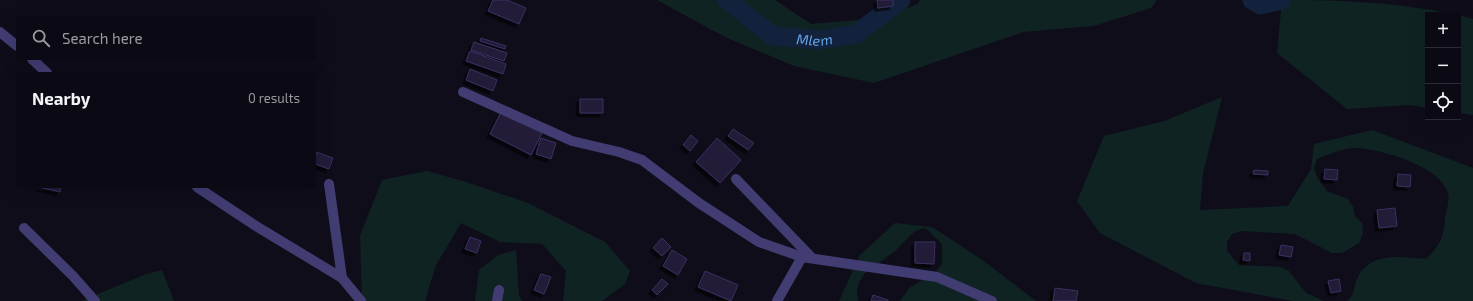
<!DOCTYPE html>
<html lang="en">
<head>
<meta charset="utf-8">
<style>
  body { margin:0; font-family:"Exo 2",sans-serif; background:#14131d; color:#f1f3f6 }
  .controls { position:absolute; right:12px; top:12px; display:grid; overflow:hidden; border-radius:0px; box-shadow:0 4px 16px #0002 }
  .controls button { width:36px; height:36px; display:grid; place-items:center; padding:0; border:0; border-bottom:1px solid #2b2b34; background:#0b0a14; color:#f1f3f6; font:20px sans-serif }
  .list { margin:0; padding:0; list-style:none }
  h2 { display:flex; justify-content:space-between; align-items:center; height:52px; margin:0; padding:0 16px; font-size:17px }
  h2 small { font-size:13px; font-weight:400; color:#9a9aa0 }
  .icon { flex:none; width:22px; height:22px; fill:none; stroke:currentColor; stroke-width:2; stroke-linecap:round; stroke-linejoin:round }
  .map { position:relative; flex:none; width:1473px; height:301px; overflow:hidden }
  .search { position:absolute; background:#0b0a14; box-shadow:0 4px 16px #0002; left:16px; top:16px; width:300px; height:44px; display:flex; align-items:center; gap:10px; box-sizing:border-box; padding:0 14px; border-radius:0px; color:#9a9aa0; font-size:15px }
  .panel { position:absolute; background:#0b0a14; box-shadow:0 4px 16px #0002; left:16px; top:72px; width:300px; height:116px; border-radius:0px }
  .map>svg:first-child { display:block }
  .green { fill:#102323 }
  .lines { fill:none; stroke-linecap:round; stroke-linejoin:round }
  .river { stroke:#12223d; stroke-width:19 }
  .building { fill:#221b38; stroke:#3b3061; filter:url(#shadow) }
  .street { stroke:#413d73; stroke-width:10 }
  .labels { text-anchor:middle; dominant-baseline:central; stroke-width:3.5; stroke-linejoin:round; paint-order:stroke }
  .water-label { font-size:14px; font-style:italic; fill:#66a9ec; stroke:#0f0d1a }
</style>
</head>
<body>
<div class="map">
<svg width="1473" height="301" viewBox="0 0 1473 301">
  <defs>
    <filter id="shadow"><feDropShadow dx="-3.5" dy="3.5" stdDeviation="0" flood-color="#0009"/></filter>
  </defs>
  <rect width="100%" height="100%" fill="#0f0d1a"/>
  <path class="green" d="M657,0H775L811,24L879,18L918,4L920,0H1157L1151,8L1094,26L1023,32L874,83L794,66L725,37Z
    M1282,0C1342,0 1397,2 1456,15H1428V108L1409,105L1347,109L1277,53Z
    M1458,15L1473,19V115L1458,113Z
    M1222,97L1203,173L1200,210L1288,206L1311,169L1314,144L1372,130L1473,168V301H1347C1355,295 1353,288 1357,279C1370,251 1400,257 1426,259C1439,248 1444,236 1445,220C1446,212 1450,200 1448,193C1440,166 1383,150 1358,148C1346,147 1328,154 1317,159L1314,168L1317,177L1327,191L1348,199L1353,207L1355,216L1362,223L1363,233L1359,243L1342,253H1332L1295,234L1242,231L1232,234L1227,242V251L1239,265L1281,267L1289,271L1306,293L1324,301H1293L1196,283L1100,233L1077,201L1104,136L1164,121Z
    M427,171L466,182L528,203L605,242L630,271L625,284L602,301H563L566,271L542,244L500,242L461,223L436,265L425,301H362L360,236L382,180Z
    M895,223L932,227L981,259L1036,301H900L909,288L936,272L942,264V244L928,230L923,228L914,232L895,251L865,273L859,282L857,291L858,301H839L860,255Z
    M516,250L519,295L522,301H475L479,270L498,255Z
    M162,270L174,301H81L146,274Z"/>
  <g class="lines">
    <g class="river">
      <path id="s1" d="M727,0L773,36L820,40L856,34L901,0"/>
      <path d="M1252,0L1260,5L1281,0"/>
    </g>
  </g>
  <path class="building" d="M493,0H507L526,8L519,24L488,11Z
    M877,0H893V6L878,8Z
    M481,38L506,46L505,49L480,41Z
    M474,42L507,53L504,61L471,50Z
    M470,51L506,64L503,74L466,61Z
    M470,69L497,80L493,91L466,80Z
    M580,99H603V113H580Z
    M501,112L542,133L531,155L490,134Z
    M733,129L754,143L748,150L728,136Z
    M691,135L698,141L690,151L683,145Z
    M541,138L556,143L551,159L536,154Z
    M717,138L741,160L720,183L696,162Z
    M316,152L333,158L329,169L315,164Z
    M1325,169L1338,170L1337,180L1324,179Z
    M1254,170L1268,171V175L1253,174Z
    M1398,174L1411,175L1410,187L1397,186Z
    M38,187H61L60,192Z
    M1395,208L1397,226L1379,228L1377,210Z
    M470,237L481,241L477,253L465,249Z
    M662,238L671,247L662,256L653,248Z
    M915,242H935L934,264L915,263Z
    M1281,245L1293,247L1291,257L1279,255Z
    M672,250L687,259L678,275L663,266Z
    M1244,253H1250V261L1243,260Z
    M705,271L738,285L731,301L698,287Z
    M541,274L551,277L544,294L534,290Z
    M662,279L668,284L657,295L652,290Z
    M1339,279L1341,291L1331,293L1328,281Z
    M1055,288L1078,291L1076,301H1053Z
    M873,295L888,300V301H871Z"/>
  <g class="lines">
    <path class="street" d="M0,32L17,46
      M32,59L47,73
      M463,92L572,141L619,152L642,160L699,203L759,242L802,257L937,277L992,301
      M736,179L812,258
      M329,184L342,278
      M197,187L256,226L342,278L361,301
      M24,228L73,276L95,301
      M497,301L499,290
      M777,301L802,257"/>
  </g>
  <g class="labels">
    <g class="water-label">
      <text stroke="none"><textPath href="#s1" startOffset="100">Mlem</textPath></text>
    </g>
  </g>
</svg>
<div class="controls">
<button>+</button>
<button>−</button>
<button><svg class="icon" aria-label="locate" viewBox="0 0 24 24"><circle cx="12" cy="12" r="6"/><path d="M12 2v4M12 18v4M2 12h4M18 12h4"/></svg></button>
</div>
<div class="search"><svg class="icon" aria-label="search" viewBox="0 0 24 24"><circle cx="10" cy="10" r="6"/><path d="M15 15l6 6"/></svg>Search here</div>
<section class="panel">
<h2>Nearby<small>0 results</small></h2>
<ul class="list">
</ul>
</section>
</div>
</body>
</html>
